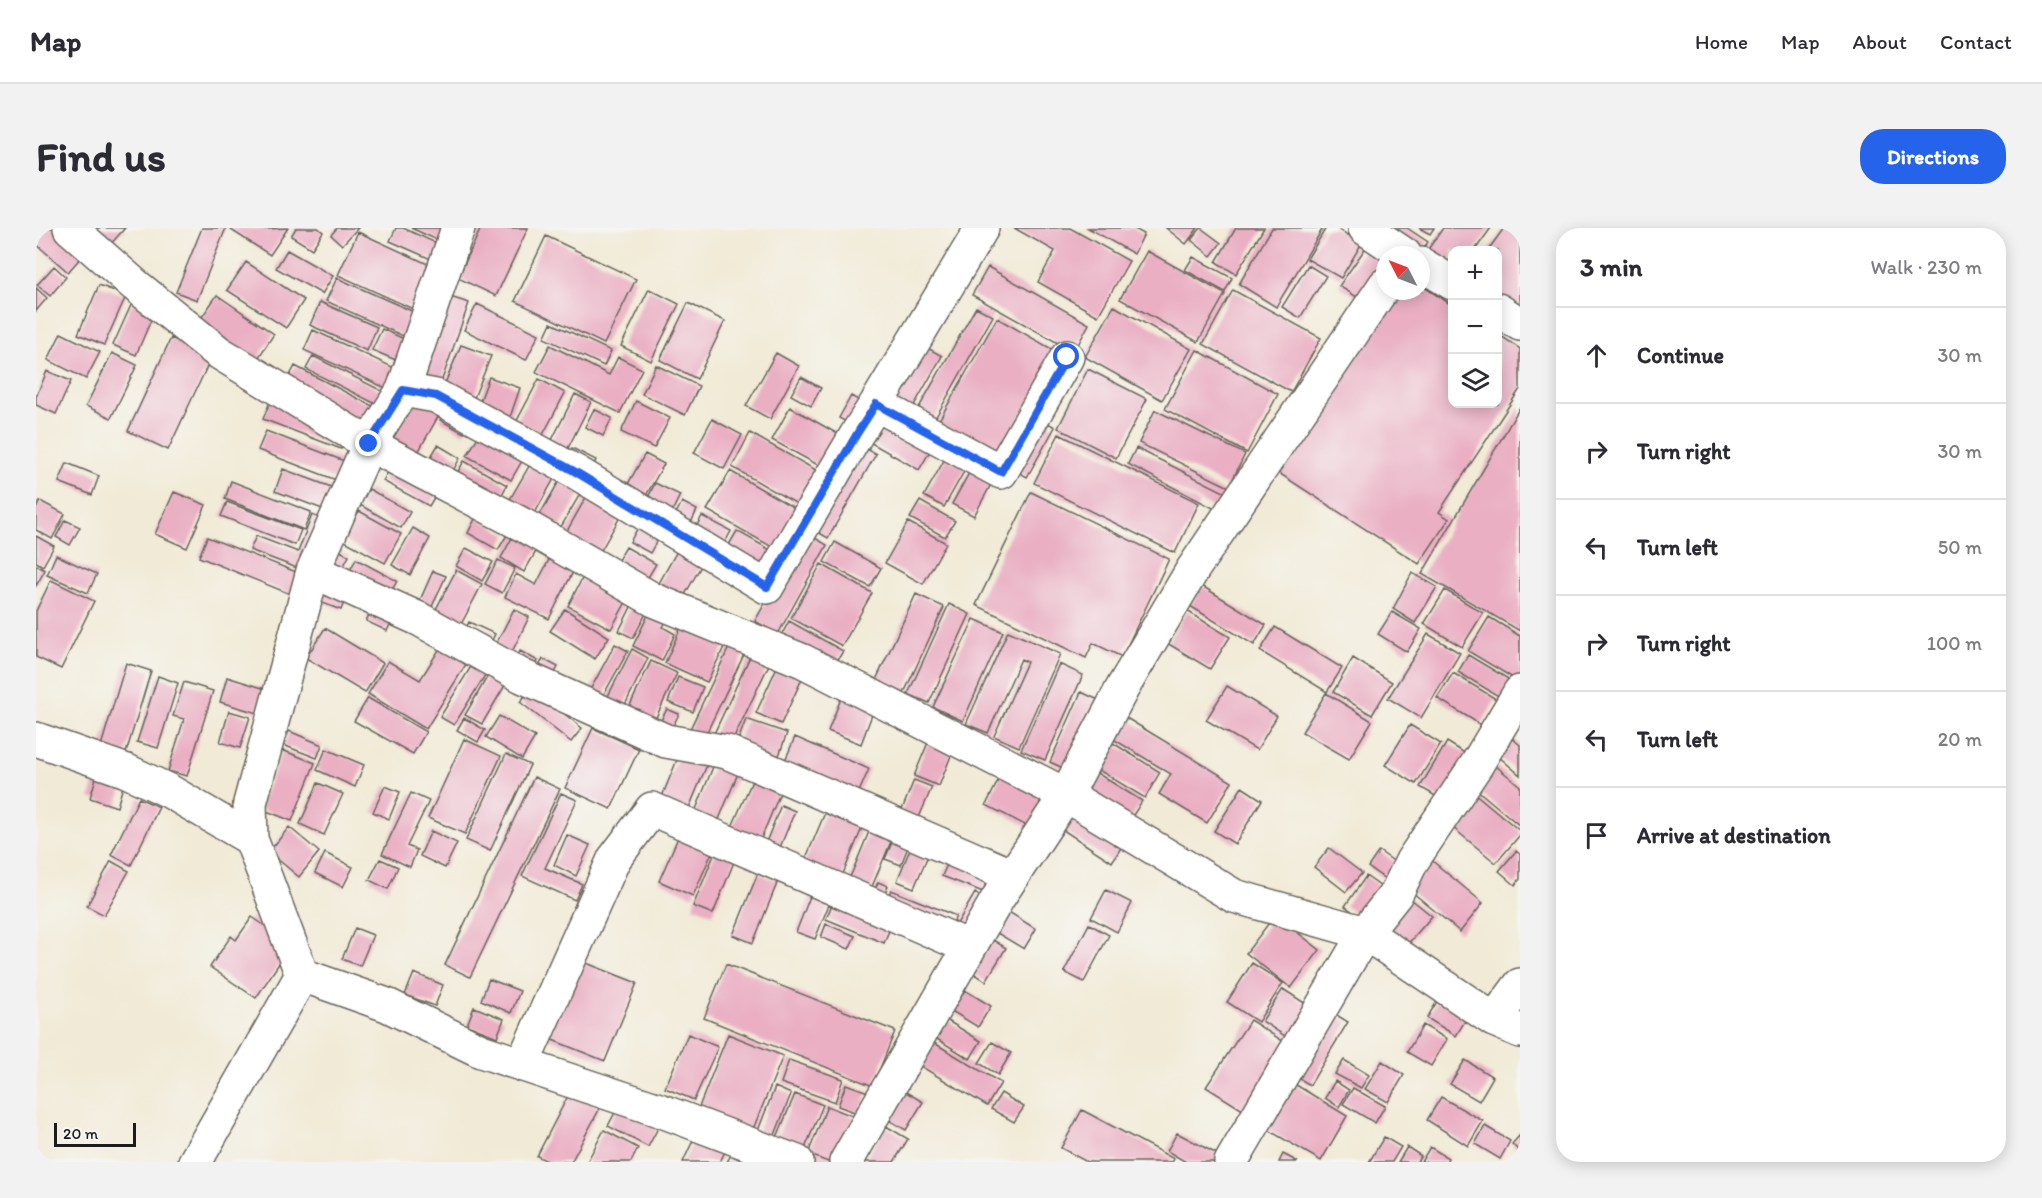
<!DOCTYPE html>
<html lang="en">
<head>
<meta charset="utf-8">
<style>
  body { margin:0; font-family:Itim,sans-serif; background:#f2f2f3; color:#2b2b33 }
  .controls { position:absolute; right:18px; top:18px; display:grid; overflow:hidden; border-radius:12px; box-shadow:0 3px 15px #0003 }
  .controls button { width:54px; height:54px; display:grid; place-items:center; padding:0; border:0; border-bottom:2px solid #e1e1e2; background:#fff; color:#2b2b33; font:30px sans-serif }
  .compass { position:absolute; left:1340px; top:18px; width:54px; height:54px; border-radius:50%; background:#fff; box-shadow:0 3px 15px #0003; rotate:312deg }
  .scale { position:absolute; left:18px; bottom:15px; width:82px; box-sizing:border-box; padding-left:6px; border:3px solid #1c1c1c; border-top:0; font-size:16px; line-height:21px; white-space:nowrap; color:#1c1c1c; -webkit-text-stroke:4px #f6f6f2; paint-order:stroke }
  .stop { position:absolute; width:18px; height:18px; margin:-14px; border:4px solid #2563eb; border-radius:50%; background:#fff }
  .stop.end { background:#2563eb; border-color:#fff; box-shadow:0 2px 6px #0008 }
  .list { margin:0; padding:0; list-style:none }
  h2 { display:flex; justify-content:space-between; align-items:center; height:78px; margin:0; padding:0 24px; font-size:26px }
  h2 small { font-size:20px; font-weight:400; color:#7c7c81 }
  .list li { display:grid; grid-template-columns:39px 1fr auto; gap:18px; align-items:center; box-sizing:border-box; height:96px; padding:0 24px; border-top:2px solid #e1e1e2 }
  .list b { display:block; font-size:22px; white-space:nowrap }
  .list em { font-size:20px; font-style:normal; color:#7c7c81 }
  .icon { flex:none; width:33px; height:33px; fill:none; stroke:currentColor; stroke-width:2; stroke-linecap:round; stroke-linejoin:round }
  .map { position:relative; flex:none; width:1484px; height:934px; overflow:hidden; border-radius:24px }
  header { display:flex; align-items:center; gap:36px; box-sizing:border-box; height:84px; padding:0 30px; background:#fff; border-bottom:2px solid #e1e1e2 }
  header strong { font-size:28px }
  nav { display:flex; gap:33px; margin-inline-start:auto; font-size:21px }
  .intro { display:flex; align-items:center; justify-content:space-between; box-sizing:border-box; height:144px; padding:0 36px }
  h1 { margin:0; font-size:42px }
  .button { padding:15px 27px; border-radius:24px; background:#2563eb; color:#fff; font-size:21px; font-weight:700 }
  main { display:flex; gap:36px; padding:0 36px }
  aside { flex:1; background:#fff; border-radius:24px; box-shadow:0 3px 15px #0003 }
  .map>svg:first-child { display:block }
  .building { fill:#eaafc3 }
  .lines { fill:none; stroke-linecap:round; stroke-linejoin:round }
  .minor-casing { stroke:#67645d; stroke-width:36 }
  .minor { stroke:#fff; stroke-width:33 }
  .route { stroke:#2563eb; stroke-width:8 }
</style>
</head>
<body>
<header>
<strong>Map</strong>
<nav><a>Home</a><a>Map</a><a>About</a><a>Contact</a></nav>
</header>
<div class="intro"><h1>Find us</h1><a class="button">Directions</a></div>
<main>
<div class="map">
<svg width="1484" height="934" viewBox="0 0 1484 934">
  <rect width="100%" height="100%" fill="#f6f6f2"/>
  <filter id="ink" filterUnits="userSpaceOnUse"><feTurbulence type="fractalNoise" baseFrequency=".0167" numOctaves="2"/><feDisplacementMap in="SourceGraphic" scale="12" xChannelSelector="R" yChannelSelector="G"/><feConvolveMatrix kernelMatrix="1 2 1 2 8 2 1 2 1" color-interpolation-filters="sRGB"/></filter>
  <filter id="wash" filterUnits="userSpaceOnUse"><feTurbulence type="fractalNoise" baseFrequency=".008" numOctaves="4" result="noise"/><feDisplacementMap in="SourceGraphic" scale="24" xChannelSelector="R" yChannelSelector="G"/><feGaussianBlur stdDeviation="1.35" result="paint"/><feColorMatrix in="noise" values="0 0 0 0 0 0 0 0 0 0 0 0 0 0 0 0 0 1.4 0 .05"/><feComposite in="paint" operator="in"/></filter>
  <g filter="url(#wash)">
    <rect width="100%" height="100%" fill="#f1ead6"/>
    <g id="blocks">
      <path class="building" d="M4,0H19L49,25L32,44L0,16V5Z
        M53,0H89L73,18Z
        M166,0H190L161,72L140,64Z
        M196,0L229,1L252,0L234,27L195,2Z
        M260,0H282L287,4L276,21L255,8Z
        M301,0H322L306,17L295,7Z
        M360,0H367L411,20L404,35L354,13Z
        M375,0H417L410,16Z
        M445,0H492L460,68L422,50Z
        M978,0H1034L1093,33L1062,88L1002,54L1019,23Z
        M1052,0H1097L1108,6L1098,26Z
        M1130,0H1162L1150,16Z
        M1165,0L1185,15L1175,28L1155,12Z
        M1200,0H1228L1200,46L1180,34Z
        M1236,0H1287L1240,79L1203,56Z
        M1290,0H1300L1326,15L1305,50L1271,31Z
        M1339,0H1371L1392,14L1383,27Z
        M1383,0H1398L1394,6Z
        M1407,0H1455L1439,22H1416V46L1388,27Z
        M1468,0H1484V77L1462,74V22H1452Z
        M322,4L405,42L386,85L302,47Z
        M510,8L600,51L568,116L479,73Z
        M1331,18L1349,31V35L1324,71L1303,58Z
        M251,22L297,48L286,66L240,40Z
        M1111,23L1189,66L1162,114L1084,71Z
        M1157,29L1196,50L1189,64L1149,42Z
        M210,34L268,72L250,100L191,62Z
        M1272,37L1290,48L1264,90L1246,79Z
        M18,38L30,49L14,68L1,57Z
        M952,39L1053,96L1038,124L936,67Z
        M301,50L387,88L376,112L290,73Z
        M63,57L90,68L68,117L42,106Z
        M1385,57L1416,77V176H1462V106L1484,121V161L1403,284L1413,291L1383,336L1232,238L1349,63H1385Z
        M0,60L11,70L0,83Z
        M613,61L643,76L615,133L585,118Z
        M1197,62L1285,110L1255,164L1167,116Z
        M181,67L238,106L219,135L161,96Z
        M408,67L433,75L402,163L377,154Z
        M284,74L341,99L331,123L274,97Z
        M96,75L118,85L100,127L77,117Z
        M652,75L689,93L661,151L624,132Z
        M441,76L503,106L490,132L428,102Z
        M1078,78L1155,121L1126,172L1049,129Z
        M940,79L957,88L897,194L880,185Z
        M961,90L1021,124L958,237L897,203Z
        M515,95L575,123L568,138L508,110Z
        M346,101L377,115L367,135L336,122Z
        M277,102L365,143L356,163L268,122Z
        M25,105L64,124L50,151L12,132Z
        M135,110L176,128L132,222L92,203Z
        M425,117L455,128L435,177L405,165Z
        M514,117L573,147L582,129L606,141L584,185L500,144Z
        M888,118L906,128L872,188L855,178Z
        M1161,122L1242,166L1211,225L1129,181Z
        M76,125L101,137L75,190L50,178Z
        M740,125L763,138L734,191L710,178Z
        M277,128L350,165L344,178L270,141Z
        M620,137L663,158L649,187L606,166Z
        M259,138L346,183L336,200L250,155Z
        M1052,141L1111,171L1080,230L1022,200Z
        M11,143L35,153L20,186L0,177V169Z
        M453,149L484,160L472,195L440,184Z
        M765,149L785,160L775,178L755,167Z
        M503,151L529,165L502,216L476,202Z
        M382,164L408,178L381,226L356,212Z
        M539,166L555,174L527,230L511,222Z
        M815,168L831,177L819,199L803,190Z
        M236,169L314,199L305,221L227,191Z
        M600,173L634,190L618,220L585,204Z
        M754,179L809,210L791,242L736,212Z
        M1484,179V403L1386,346Z
        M410,181L435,194L428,205L404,192Z
        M558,181L576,190L567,208L549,199Z
        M1119,182L1209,226L1193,259L1103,215Z
        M844,187L898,216L883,242L830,212Z
        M676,191L706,207L688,241L658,225Z
        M1005,191L1019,199L991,249L977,241Z
        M447,200L491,224L475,252L431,228Z
        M230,203L316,236L308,255L222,222Z
        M714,205L787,246L768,280L696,239Z
        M1023,206L1163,275L1139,325L998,255Z
        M820,215L840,226L792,310L773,299Z
        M402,217L424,230L414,248L391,235Z
        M536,220L560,232L553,247L528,235Z
        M1100,220L1190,265L1181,282L1092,236Z
        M609,226L628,236L604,278L585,268Z
        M910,229L930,240L908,279L888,268Z
        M360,230L406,256L393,278L347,253Z
        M428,233L471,257L461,276L417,252Z
        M496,233L520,247L494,294L469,280Z
        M31,235L63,248L56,267L23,254Z
        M938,236L960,247L938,288L916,276Z
        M247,241L298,260L289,282L239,263Z
        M694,243L767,285L745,324L671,282Z
        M526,248L548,259L518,311L497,299Z
        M195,253L275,284L268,302L189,271Z
        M619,255L644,267L632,292L607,280Z
        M333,261L374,284L365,300L324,277Z
        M554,262L588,282L560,331L526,312Z
        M138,264L170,277L151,320L119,306Z
        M995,264L1133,331L1086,429L1057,415L1050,430L940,377Z
        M4,273L29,286L16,311L0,302V281Z
        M884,273L919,293L909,309L874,290Z
        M191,274L265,302L259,317L185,288Z
        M646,274L661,282L651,303L635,295Z
        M323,283L365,306L349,335L307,312Z
        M276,287L294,294L274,345L214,322L220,308L262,324Z
        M666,288L695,303L684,324L655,309Z
        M440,289L471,307L462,322L432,305Z
        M29,292L44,299L34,317L20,309Z
        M606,292L626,303L614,325L594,314Z
        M872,294L910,315L887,356L849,335Z
        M377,300L394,310L374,347L356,337Z
        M481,301L505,315L488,344L465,330Z
        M701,303L743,327L729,351L687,327Z
        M769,304L791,317L742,406L719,393Z
        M0,308L18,318L7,338L0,334Z
        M171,309L273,349L264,370L163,329Z
        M799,314L845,340L834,359L788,334Z
        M645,316L670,329L642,379L617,366Z
        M590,319L620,336L607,358L577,341Z
        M430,320L457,334L446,353L420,338Z
        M301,321L313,328L305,343L292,336Z
        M516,326L540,338L513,391L469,369L480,346L500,357Z
        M20,327L61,346L52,365L11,347Z
        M320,331L361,353L351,371L311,348Z
        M462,332L479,340L466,365L449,356Z
        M785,336L836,365L806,418L755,390Z
        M0,337L9,342L0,358Z
        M551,341L595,365L575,401L532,378Z
        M420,342L446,356L421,404L395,391Z
        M397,343L410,348L393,385L381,379Z
        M1376,345L1401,359L1379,395L1357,381Z
        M293,351L314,359L305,382L284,374Z
        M15,352L58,373L25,441L0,429V383Z
        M1166,358L1230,397L1218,417L1154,378Z
        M1409,362L1447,385L1426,419L1388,396Z
        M880,366L908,379L868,465L840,452Z
        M601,367L616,374L597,410L583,403Z
        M339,374L360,384L351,403L330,393Z
        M913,376L934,386L893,475L872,466Z
        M616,379L633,388L627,399L639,406L626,433L597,418Z
        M478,381L493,389L472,432L456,424Z
        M529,381L573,409L559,431L514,403Z
        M1151,383L1194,409L1174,441L1131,415Z
        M1356,384L1385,401L1371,424L1342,406Z
        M1453,389L1484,408V449L1482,453L1432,423Z
        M938,391L967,404L927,493L897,479Z
        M753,393L807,423L797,440L744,410Z
        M433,394L459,406L451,422L425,410Z
        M646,397L689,417L671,454L629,435Z
        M1239,399L1306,440L1291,464L1224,423Z
        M289,400L347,435L329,465L270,430Z
        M972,403L1024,426L983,519L958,508L991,434L985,431L952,505L930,496Z
        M1392,406L1424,425L1385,490L1352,470Z
        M698,409L713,416L669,508L654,501Z
        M579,416L592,423L564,473L552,466Z
        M406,417L432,433L390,501L332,466L352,433L384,452Z
        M719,418L738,426L694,518L676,510Z
        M596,421L612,430L586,483L569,474Z
        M484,423L502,433L494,446L477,437Z
        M1432,427L1479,455L1469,472L1422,444Z
        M746,428L771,440L745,496L720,485Z
        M1317,430L1356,454L1336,487L1297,464Z
        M507,431L522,439L513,456L498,447Z
        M439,432L453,441L418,497L404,489Z
        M615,433L641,445L616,498L590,486Z
        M90,435L115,443L90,525L65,518Z
        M1023,436L1047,447L1009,532L985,522Z
        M457,439L474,449L446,496L429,487Z
        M1417,445L1460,471L1445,497L1401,470Z
        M122,448L142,455L122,520L101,514Z
        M191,449L242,465L235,489L184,474Z
        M642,449L667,459L657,484L632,474Z
        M148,454L177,463L151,548L132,543L148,491L137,488Z
        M1191,458L1241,488L1221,522L1170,492Z
        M496,460L546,500L535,514L484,474Z
        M808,463L840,476L825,516L792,503Z
        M1045,464L1067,474L1036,544L1014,534Z
        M1290,465L1336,493L1313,531L1266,504Z
        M332,470L390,504L377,526L318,493Z
        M631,481L643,486L634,504L622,498Z
        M193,483L214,489L204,520L184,514Z
        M463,488L499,509L486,531L450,509Z
        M1087,488L1196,554L1171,595L1123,566L1135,546L1074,509Z
        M428,490L449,502L442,514L421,502Z
        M710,491L751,505L740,536L699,521Z
        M1374,497L1405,516L1380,556L1349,537Z
        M557,500L603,521L575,581L529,560Z
        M253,503L286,517L281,530L247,517Z
        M896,505L920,515L903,558L878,548Z
        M759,509L833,541L819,573L745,542Z
        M1476,510L1484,517V547L1462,528Z
        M428,511L465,528L429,606L392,590Z
        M1072,512L1124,544L1109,570L1056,538Z
        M1411,514L1435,529L1408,573L1384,559Z
        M290,521L328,537L319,559L281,542Z
        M246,522L279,535L256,593L223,580Z
        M645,522L673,532L650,587L623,576Z
        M470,526L494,537L454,623L430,612Z
        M681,529L705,538L679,601L656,591Z
        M1454,533L1484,558V598L1434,556Z
        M968,541L1016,566L997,601L950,577Z
        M1056,542L1106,573L1091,597L1041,566Z
        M62,543L89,551L81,579L54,570Z
        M498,549L524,561L434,749L409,737Z
        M878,552L896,559L878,601L861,594Z
        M716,553L744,565L724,613L695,601Z
        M282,555L307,566L288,607L264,596Z
        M349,558L364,564L353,591L337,584Z
        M1206,559L1226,572L1199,616L1178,603Z
        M1437,564L1484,603V607L1460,635L1411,595Z
        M375,565L393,573L371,618L381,622L374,639L346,626Z
        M525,565L541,572L509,640L546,656L539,672L486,648Z
        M103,570L123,579L95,637L75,627Z
        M794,573L831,588L804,653L767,637Z
        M745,577L759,583L740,629L726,624Z
        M1039,578L1090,612L1076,634L1024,600Z
        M837,594L859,604L832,668L810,659Z
        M253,599L283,624L263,649L233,624Z
        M395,603L421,615L409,640L384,628Z
        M644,605L678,620L657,668L623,653Z
        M860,605L875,611L865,637L849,631Z
        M531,607L554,617L540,648L518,637Z
        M879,609L897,616L878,660L861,653Z
        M1293,620L1326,645L1310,664L1278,639Z
        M680,622L700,629L677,686L657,678Z
        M1343,623L1366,639L1355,655L1332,639Z
        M1480,623L1484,626V651L1479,657L1463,643Z
        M289,625L317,639L307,659L279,645Z
        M915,627L956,643L947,664L906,648Z
        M344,631L362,639L352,661L333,652Z
        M1394,631L1447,675L1424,704L1370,659Z
        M75,633L93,643L68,687L51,678Z
        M722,645L742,653L717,715L697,707Z
        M1330,648L1352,664L1330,694L1309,678Z
        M842,654L852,658L846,672L836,668Z
        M779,656L798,664L779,711L760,704Z
        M855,662L920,688L913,705L848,678Z
        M1070,662L1096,675L1081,704L1055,690Z
        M939,665L955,675L932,716L915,706Z
        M1370,667L1396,688L1364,725L1339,704Z
        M799,669L857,693L848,715L790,691Z
        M968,681L1000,701L988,721L956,702Z
        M1239,687L1284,722L1255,760L1210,725Z
        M216,689L256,716L220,770L174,739L195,708L200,712Z
        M790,696L819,708L813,721L785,709Z
        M1053,696L1073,707L1048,754L1028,744Z
        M319,700L337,707L324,738L306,731Z
        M949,707L970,720L950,753L929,740Z
        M540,731L601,755L569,833L509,809Z
        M1216,735L1247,755L1222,794L1191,774Z
        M690,736L859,803L837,858L668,790Z
        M378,745L407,757L399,778L369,767Z
        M453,751L484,763L475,785L445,772Z
        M927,761L955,778L942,799L914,782Z
        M1247,761L1276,780L1255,812L1226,793Z
        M1403,770L1432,788L1420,808L1391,790Z
        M438,779L468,791L461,809L431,797Z
        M1294,783L1312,794L1274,857L1256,846Z
        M907,790L945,813L934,831L896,808Z
        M1214,792L1256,819L1213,886L1170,859Z
        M1387,797L1411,811L1395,838L1371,824Z
        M652,806L682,819L658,872L629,860Z
        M692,806L747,828L715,906L661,884Z
        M895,813L965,855L951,878L881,836Z
        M956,814L975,825L962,847L943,835Z
        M753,832L807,851L799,874L745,855Z
        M1308,832L1333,847L1325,860L1299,846Z
        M1429,832L1457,849L1443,873L1414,856Z
        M1346,833L1368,847L1352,874L1329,861Z
        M1252,852L1311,888L1285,933L1224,897Z
        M1299,853L1313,862L1303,879L1289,870Z
        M810,856L832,864L824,886L802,878Z
        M739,859L755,866L737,912L721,905Z
        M1317,860L1349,878L1339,895L1307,876Z
        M868,863L887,874L870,902L851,891Z
        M534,864L564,880L535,934H513L501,928Z
        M965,865L988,879L978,894L955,881Z
        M759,866L787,877L767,925L739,914Z
        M1405,869L1447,893L1432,918L1391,892Z
        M584,875L624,896L612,919L572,898Z
        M791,878L819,889L801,934H792L772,926Z
        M1046,882L1138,931L1136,934H1051L1025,920Z
        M850,898L872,911L858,934H828Z
        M1449,898L1474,913L1464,931L1439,916Z
        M568,902L602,920L595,934H551Z
        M661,904L691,919L684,934H647Z
        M1141,905L1185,928L1182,934H1150L1131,923Z
        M1484,907V924L1476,916Z
        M1348,909L1365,919L1356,934H1333Z
        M1371,919L1385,928L1381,934H1362Z
        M1394,919L1412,930L1410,934H1385Z
        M1247,926L1262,934H1243Z
        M695,927L709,934H691Z"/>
    </g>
  </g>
  <g filter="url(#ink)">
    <use href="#blocks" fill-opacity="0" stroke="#67645d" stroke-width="1.5"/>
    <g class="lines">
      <g class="minor-casing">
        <path id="minor" d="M34,0L99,57L182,124L333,216L489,298L618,372L767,433L1030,567L1198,668L1329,705L1458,792L1484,803
          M1329,0L1369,27
          M1385,36L1416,55
          M1462,82L1484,96
          M367,162L400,168L538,243L731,359L822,204L840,176L965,244L1031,129
          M840,176L946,0
          M277,343L383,391L486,448L630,513L691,524L977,648
          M0,511L91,543L133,563L215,611
          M266,747L351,777L445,823L626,883L761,934
          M1458,792L1484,757
          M486,837L578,631L616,581L933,719
          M159,934L266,747L215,611L214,575L277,343L333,216L367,162L422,0
          M810,934L962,670L1030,567L1087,459L1157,341L1349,57
          M1195,934L1329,705L1360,666L1376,633L1441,536L1484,464"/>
      </g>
      <use href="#minor" class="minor"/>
    </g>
  </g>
  <g class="lines" filter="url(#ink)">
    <path class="route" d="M333,216L367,162L400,168L538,243L731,359L822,204L840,176L965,244L1031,129"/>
  </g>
</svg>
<div class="controls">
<button>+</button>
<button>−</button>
<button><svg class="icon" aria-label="layers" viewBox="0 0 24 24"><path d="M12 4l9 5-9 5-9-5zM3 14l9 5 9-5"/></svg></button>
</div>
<svg class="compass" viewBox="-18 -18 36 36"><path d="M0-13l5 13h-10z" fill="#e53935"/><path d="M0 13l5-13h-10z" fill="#7c7c81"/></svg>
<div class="scale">20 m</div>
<div class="stop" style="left:1031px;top:129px"></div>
<div class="stop end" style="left:333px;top:216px"></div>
</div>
<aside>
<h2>3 min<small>Walk · 230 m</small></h2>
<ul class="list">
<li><svg class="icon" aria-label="ahead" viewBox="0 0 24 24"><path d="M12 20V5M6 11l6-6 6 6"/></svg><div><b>Continue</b></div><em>30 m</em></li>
<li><svg class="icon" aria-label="right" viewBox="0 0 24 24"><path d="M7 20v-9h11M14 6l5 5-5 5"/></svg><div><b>Turn right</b></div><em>30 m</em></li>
<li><svg class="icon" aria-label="left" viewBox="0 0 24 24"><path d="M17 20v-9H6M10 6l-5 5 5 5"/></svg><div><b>Turn left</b></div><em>50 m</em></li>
<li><svg class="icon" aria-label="right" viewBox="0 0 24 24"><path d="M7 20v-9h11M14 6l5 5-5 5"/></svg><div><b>Turn right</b></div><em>100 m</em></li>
<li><svg class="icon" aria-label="left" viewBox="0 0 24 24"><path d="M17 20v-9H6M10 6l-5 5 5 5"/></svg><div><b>Turn left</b></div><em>20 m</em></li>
<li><svg class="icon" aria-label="arrive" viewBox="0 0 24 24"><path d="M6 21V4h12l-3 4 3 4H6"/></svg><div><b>Arrive at destination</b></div></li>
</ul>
</aside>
</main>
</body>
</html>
